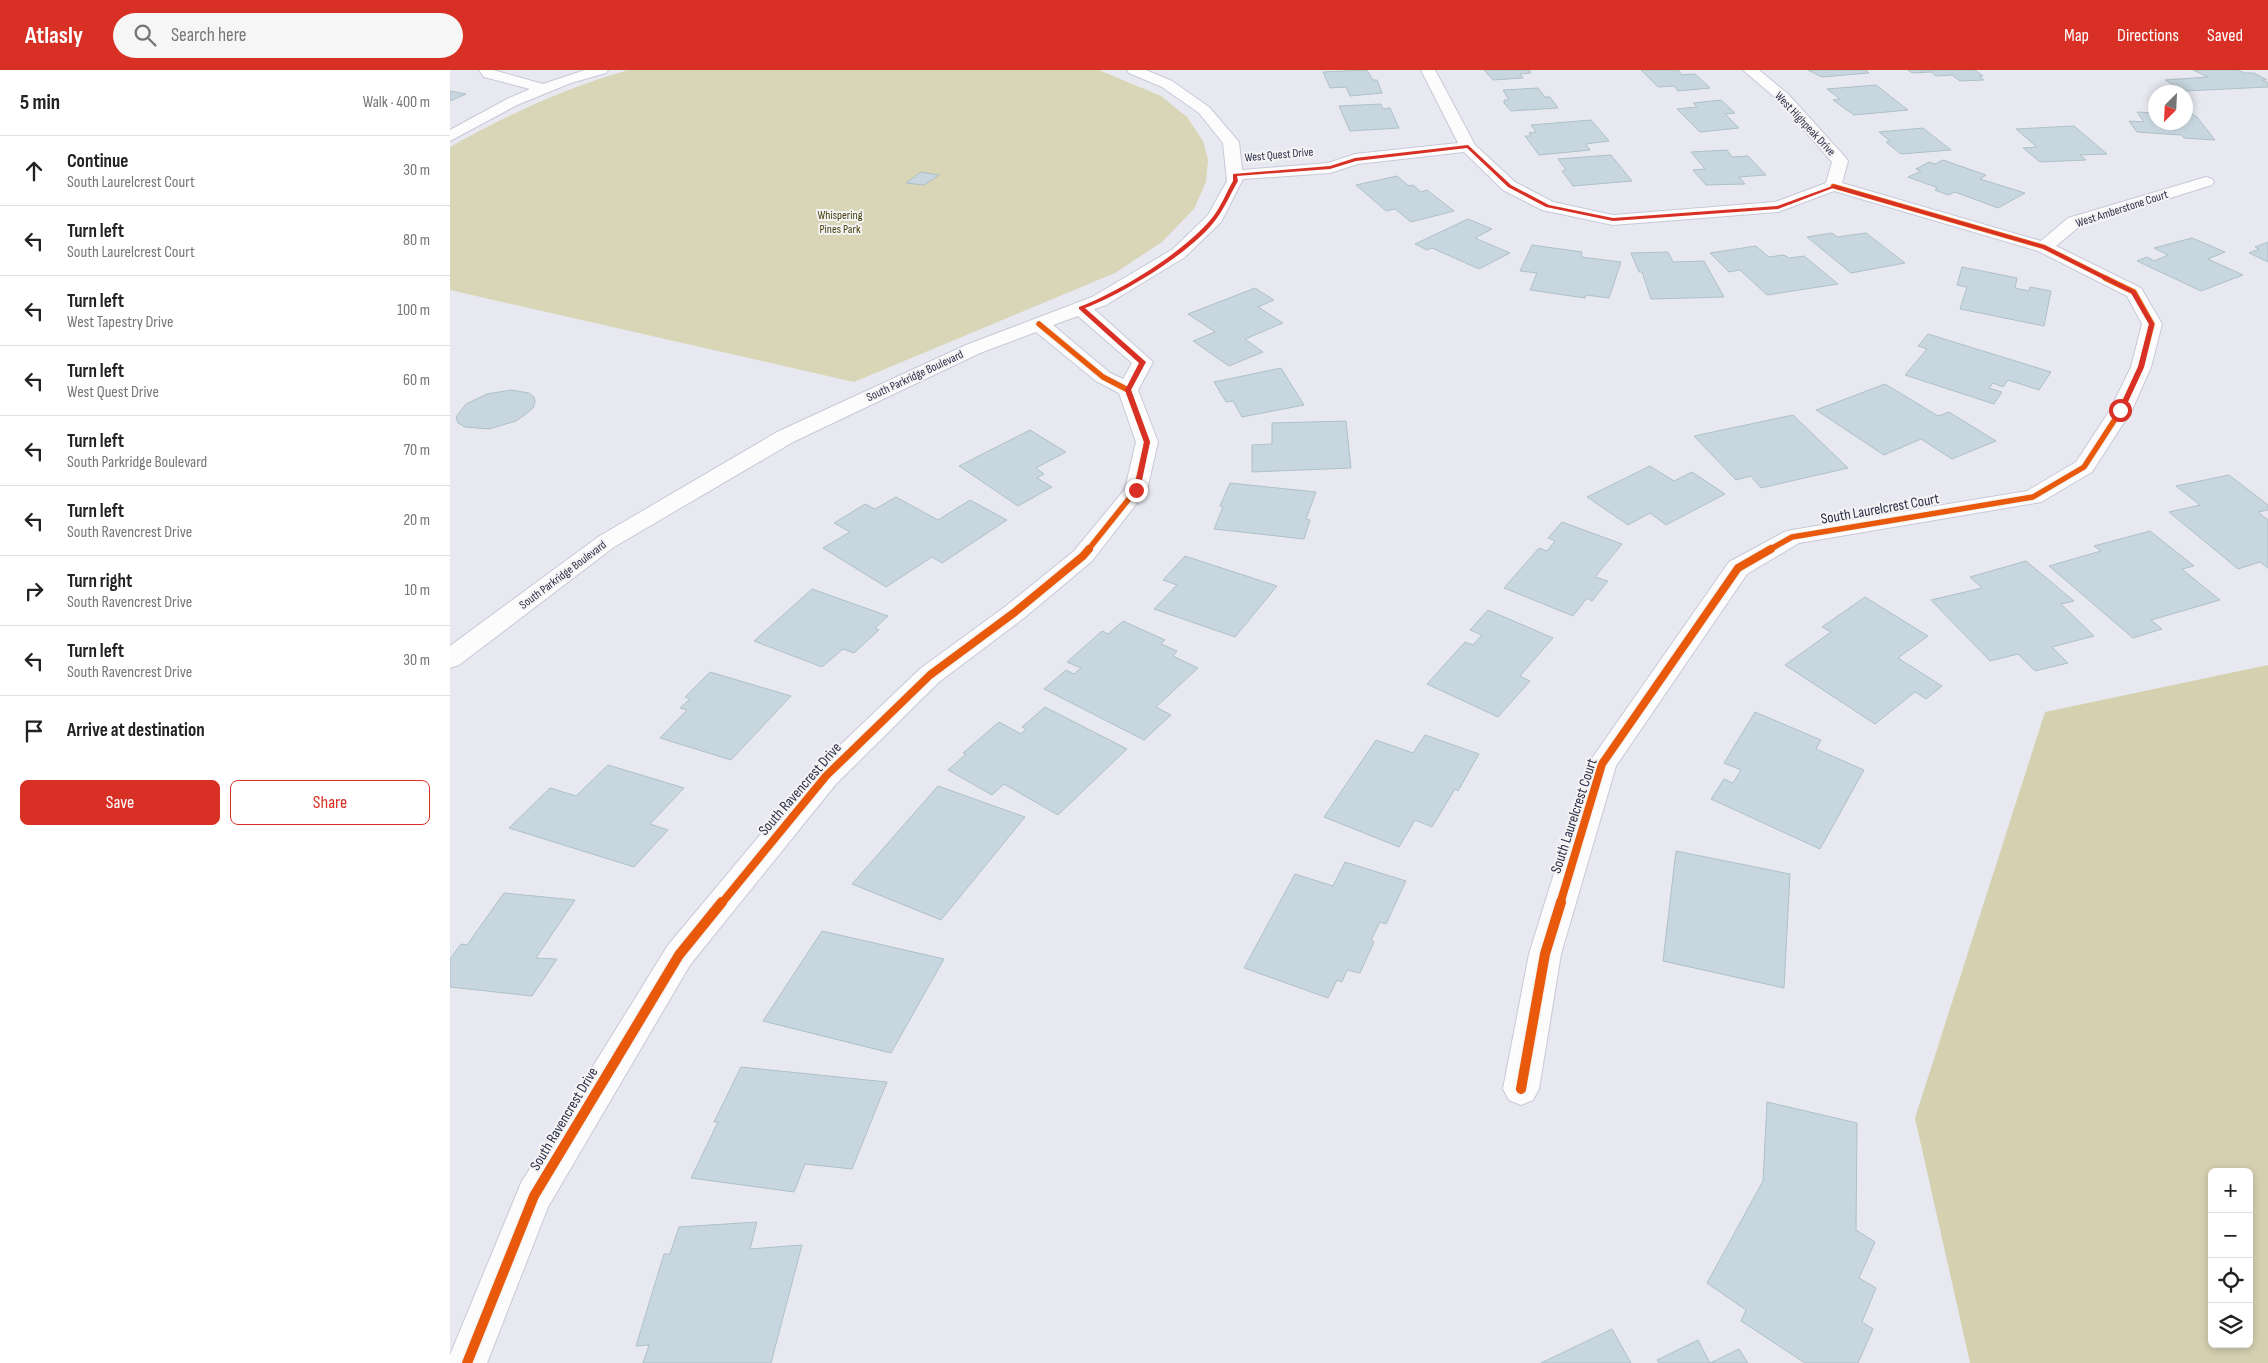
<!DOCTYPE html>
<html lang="en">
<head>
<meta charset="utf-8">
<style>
  body { margin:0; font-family:"Sofia Sans Condensed",sans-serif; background:#f6f6f6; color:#222 }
  .controls { position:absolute; right:15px; bottom:15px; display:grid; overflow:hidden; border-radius:8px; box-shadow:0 2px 8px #0003 }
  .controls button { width:45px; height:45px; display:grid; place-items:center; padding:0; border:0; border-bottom:1px solid #e0e0e0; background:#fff; color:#222; font:25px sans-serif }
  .compass { position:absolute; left:1698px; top:15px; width:45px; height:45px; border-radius:50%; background:#fff; box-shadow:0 2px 8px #0003; rotate:204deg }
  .stop { position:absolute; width:15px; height:15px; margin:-11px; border:4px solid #d93025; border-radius:50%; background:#fff }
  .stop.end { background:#d93025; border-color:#fff; box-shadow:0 1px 5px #0008 }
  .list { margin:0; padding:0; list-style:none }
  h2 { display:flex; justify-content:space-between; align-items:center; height:65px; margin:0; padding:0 20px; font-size:21px }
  h2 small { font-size:16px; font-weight:400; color:#767676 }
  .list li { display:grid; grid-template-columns:32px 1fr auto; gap:15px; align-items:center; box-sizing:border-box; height:70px; padding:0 20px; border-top:1px solid #e0e0e0 }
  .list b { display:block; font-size:19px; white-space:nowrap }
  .list p { margin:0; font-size:16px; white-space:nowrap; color:#767676 }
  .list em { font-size:16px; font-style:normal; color:#767676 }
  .actions { display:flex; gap:10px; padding:15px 20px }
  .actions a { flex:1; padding:11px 0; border:1px solid #d93025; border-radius:8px; text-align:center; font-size:18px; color:#d93025 }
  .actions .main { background:#d93025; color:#fff }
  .icon { flex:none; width:28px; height:28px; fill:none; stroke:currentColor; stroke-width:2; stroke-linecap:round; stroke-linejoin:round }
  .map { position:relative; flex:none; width:1818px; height:1293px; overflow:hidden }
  header { display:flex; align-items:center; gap:30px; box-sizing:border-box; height:70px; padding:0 25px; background:#d93025; color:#fff }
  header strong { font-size:24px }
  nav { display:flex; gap:28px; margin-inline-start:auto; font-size:18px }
  .search { width:350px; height:45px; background:#f6f6f6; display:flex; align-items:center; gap:12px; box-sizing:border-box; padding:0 18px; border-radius:28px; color:#767676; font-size:19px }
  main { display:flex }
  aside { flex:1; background:#fff }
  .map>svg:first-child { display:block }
  .green { fill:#d9d5b7 }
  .forest { fill:#d4d0b0; fill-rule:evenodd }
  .building { fill:#c8d7df; stroke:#afc0c8 }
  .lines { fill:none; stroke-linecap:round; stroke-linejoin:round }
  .minor-casing { stroke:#c7c8d9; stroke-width:2 }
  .minor { fill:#fcfcfd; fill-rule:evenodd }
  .cycleway-far3-casing { stroke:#f4f4f4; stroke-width:6 }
  .cycleway-far2-casing { stroke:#f4f4f4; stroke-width:8 }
  .cycleway-far1-casing { stroke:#f4f4f4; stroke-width:11 }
  .cycleway-casing { stroke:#f4f4f4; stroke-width:13 }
  .cycleway-far3 { stroke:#e8590c; stroke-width:4.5 }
  .cycleway-far2 { stroke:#e8590c; stroke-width:5.5 }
  .cycleway-far1 { stroke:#e8590c; stroke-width:8 }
  .cycleway { stroke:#e8590c; stroke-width:10 }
  .route { fill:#d93025 }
  .labels { text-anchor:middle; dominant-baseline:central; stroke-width:4; stroke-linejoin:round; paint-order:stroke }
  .far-street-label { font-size:12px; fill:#2d2e48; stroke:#f4f4f4 }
  .far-park-label { font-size:12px; fill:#453e0b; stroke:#f4f4f4 }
  .street-label { font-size:15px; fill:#2d2e48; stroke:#f4f4f4 }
</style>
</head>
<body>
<header>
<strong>Atlasly</strong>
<div class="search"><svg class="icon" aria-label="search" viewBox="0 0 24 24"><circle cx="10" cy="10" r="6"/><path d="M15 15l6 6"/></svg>Search here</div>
<nav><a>Map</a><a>Directions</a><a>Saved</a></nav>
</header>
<main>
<aside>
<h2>5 min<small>Walk · 400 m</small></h2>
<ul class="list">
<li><svg class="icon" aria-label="ahead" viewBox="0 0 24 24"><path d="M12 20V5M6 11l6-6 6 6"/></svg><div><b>Continue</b><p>South Laurelcrest Court</p></div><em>30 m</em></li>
<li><svg class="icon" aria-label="left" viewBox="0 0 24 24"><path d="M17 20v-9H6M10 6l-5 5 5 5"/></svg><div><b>Turn left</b><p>South Laurelcrest Court</p></div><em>80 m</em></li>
<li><svg class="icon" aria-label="left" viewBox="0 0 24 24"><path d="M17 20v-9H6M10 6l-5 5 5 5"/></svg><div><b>Turn left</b><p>West Tapestry Drive</p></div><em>100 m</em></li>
<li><svg class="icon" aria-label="left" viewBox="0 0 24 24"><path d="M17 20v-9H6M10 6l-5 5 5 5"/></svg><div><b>Turn left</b><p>West Quest Drive</p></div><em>60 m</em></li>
<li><svg class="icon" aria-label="left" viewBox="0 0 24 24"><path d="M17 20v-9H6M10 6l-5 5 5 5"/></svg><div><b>Turn left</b><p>South Parkridge Boulevard</p></div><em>70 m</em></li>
<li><svg class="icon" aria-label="left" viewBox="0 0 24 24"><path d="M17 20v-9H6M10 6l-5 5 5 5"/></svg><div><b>Turn left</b><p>South Ravencrest Drive</p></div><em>20 m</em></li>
<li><svg class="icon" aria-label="right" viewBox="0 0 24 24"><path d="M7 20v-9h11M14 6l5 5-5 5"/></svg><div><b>Turn right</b><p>South Ravencrest Drive</p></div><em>10 m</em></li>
<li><svg class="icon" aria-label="left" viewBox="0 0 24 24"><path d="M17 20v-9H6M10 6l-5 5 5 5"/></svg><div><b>Turn left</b><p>South Ravencrest Drive</p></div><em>30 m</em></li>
<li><svg class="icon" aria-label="arrive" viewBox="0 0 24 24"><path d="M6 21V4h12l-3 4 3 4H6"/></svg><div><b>Arrive at destination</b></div></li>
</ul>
<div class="actions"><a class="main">Save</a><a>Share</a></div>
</aside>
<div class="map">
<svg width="1818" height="1293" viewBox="0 0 1818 1293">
  <rect width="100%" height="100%" fill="#e8e9f0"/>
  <path class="green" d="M178,0H649L711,26L737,47L753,71L758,90L756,112L744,139L712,172L665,203L404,312L0,220V77C57,45 115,18 178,0Z"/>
  <path class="forest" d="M1818,595V1293H1520L1465,1048L1595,642ZM1762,1102H1799V1274H1762Z"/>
  <path class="building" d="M917,0L923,10H927L932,23L900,26L896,17L880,18L873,2Z
    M1034,0H1079L1081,3L1070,4L1073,8L1043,10Z
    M1191,0H1228L1232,5L1245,4L1260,18L1228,21L1224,16L1208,17Z
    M1358,0H1416L1419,3L1372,7Z
    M1458,0H1525L1533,6H1529L1534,10L1510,11L1502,5L1486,6L1481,2L1462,3Z
    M1743,0H1789L1794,3H1804L1817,10H1812L1818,13V17L1734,21L1715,10L1758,7Z
    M1426,15L1458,40L1404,45L1383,30L1390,29L1377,19Z
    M1088,18L1095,27H1100L1108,38L1061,41L1054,33V30H1059L1053,20Z
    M0,21L16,24L0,31Z
    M1271,30L1285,43L1275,44L1289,58L1250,62L1227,39L1247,37L1243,33Z
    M931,34L933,39L940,38L949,58L900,61L889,36Z
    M1687,42L1706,43V52H1736V44H1742L1747,47L1765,70L1734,68L1731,65L1687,62L1679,51L1694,52Z
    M1141,50L1159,71L1136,74L1140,80L1089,85L1075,66H1081L1079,63L1086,62L1081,55Z
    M1624,56L1657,84L1630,85L1636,90L1590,92L1573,78L1587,77L1566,59Z
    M1473,58L1501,80L1451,84L1436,72L1440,71L1429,62Z
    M1277,80L1282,87L1298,86L1316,105L1289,107L1295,114L1256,115L1243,100L1255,99L1241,82Z
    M1161,85L1182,111L1123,116L1112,101L1116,100L1108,89Z
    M1493,90L1536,105L1530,109L1575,123L1548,138L1505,122L1498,125L1485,120L1488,118L1458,107L1471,101L1466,99L1479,92L1485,94Z
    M471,102L489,105L474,115L456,113Z
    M947,106L959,116L963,115L971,122L977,120L1004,141L961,152L945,139L936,141L906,115Z
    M1018,149L1042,159L1025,168L1060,183L1029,199L982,178L977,180L965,174Z
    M1382,163L1387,167L1416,163L1455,193L1401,203L1357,167Z
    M1742,168L1775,182L1758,189L1793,205L1751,221L1687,191L1697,187L1704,191L1718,185L1704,178Z
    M1818,172V192L1799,183L1809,179L1805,177Z
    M1082,175L1132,182L1131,187L1171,192L1159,228L1136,225L1135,228L1080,220L1087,203L1070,201Z
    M1306,176L1319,187L1334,185L1339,188L1354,186L1388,214L1317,225L1290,200L1279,202L1260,183Z
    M1218,182L1223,192L1254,191L1274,227L1201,229L1192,202H1189L1181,183Z
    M1512,197L1567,208L1565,218L1579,221L1580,217L1601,221L1594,256L1510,239L1517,217L1507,215Z
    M805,218L824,230L808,237L833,253L795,269L813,282L779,296L743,271L765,262L738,244Z
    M1478,264L1601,302L1589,320L1558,310L1553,317L1543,313L1539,318L1552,322L1544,334L1455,305L1477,279L1468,276Z
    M831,298L854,335L792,347L783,331L776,332L764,312Z
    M1435,314L1488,346L1499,342L1546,371L1502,389L1471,369L1434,385L1366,340Z
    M61,320L79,323L84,327L85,332L83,338L76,344L66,351L39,359L15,357L8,353L6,347L16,334L37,324Z
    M1343,345L1398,398L1311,418L1301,406L1286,410L1244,366Z
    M896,351L901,398L802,402V375L822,374V353Z
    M580,360L616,382L586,398L594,404L587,408L602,417L568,436L509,396Z
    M1200,396L1224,411L1242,402L1275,424L1216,455L1200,443L1178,455L1137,427Z
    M1779,405L1818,435V440L1808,442L1818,450V498L1810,492L1788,499L1719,442L1750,435L1726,416Z
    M780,413L866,422L856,449L860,450L854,469L764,459L773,437L770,436Z
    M446,427L488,450L520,430L557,450L492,493L482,487L436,517L373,478L400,462L384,453L415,434L425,439Z
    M1112,452L1172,474L1145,507L1158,511L1142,531L1137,528L1123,546L1054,518L1089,478L1097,481L1105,471L1098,468Z
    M1700,461L1744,496L1732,499L1770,530L1701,550L1712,559L1683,568L1599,496L1651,481L1644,476Z
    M735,486L827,516L785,567L704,539L727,515L713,510Z
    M1576,491L1624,531L1611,534L1644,566L1602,577L1618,593L1585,601L1568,584L1540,591L1481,530L1532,518L1520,507Z
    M362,519L438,546L425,558L429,560L404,583L393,579L372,597L304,571Z
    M1415,527L1478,566L1448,588L1492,616L1476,629L1465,622L1425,654L1335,595L1381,562L1372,557Z
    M1038,540L1103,568L1070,606L1080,611L1048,647L977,614L1015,572L1023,575L1032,565L1020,560Z
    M673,551L715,570L711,574L727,581L723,586L748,598L706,637L721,645L694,670L594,619L616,600L624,604L631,598L617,592L652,561L658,564Z
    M260,602L341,626L281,690L210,668L237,640L230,638L240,629L235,627Z
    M595,637L677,679L608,745L554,714L542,725L498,700L516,684L513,683L549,652L571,664L576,659L572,657Z
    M1305,642L1371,670L1366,679L1414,700L1370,779L1261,729L1274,709L1283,713L1291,700L1274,693Z
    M975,665L1029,684L1008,721L1005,719L982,757L965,750L949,777L874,747L926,670L963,683Z
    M158,695L234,718L200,754L218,760L184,797L59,758L100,718L126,726Z
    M488,716L575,747L491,850L402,814Z
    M1226,781L1340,804L1334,918L1213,891Z
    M895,792L956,811L936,854L930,852L921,870L924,872L910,903L897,900L892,912L887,910L878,928L794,898L845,804L883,816Z
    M54,823L125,830L86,888L107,889L82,926L0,917V889L11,874L17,875Z
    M372,861L494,889L441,983L313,951Z
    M291,997L437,1012L402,1099L355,1094L344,1122L241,1108L268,1052H264Z
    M1317,1032L1407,1053L1406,1160L1425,1172L1409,1208L1426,1218L1412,1252L1423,1259L1408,1293H1355L1291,1251L1296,1240L1257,1213L1313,1111Z
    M307,1152L300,1179L352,1175L321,1293H193L199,1275L186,1276L214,1184H220L229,1157Z
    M1162,1259L1181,1293H1091Z
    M1248,1270L1260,1293L1289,1279L1298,1293H1209L1207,1290Z"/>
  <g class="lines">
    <g class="minor-casing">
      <path id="minor" d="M29,0H43L93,14L135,0H158L156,3L121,13L67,35L0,71V60L57,29L80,19L34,7Z
        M677,0H696L722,11L759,37L789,72L792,100L878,93L905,84L1008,73L971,0H985L1025,75L1065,112L1103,132L1163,145L1325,132L1376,113L1382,92L1328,30L1293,0H1309L1338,24L1396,88L1398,91L1392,113L1591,171L1618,148L1756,107L1762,109L1764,112L1762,115L1630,156L1606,176L1691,218L1712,254L1701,297L1682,340L1642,402L1591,432L1349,473L1297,504L1166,696L1111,884L1089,1019L1083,1030L1071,1035L1059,1030L1053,1019L1079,884L1138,694L1279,492L1334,462L1342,460L1577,421L1626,392L1660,340L1681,297L1692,254L1677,226L1588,181L1384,121L1328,142L1163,155L1092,140L1053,120L1014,82L908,94L880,103L793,109L771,152L735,187L656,235L644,239L703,292L688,320L708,372L697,420L642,491L574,548L489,612L386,714L240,895L98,1137L37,1293H0V1285L71,1113L218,875L366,698L471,598L556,536L624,481L675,419L686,372L669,323L646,311L586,262L530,283L343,372L164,477L9,595L0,598V576L148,467L327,362L516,275L642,227L723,179L758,145L777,111L773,73L749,43L712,17L679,3ZM628,246L682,293L673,309L660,303L603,255Z"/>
    </g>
    <use href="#minor" class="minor"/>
    <g class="cycleway-far3-casing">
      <path id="cycleway-far3" d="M1383,116L1594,177L1658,209"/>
    </g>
    <g class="cycleway-far2-casing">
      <path id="cycleway-far2" d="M589,254L653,307L678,320L697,372L686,420L638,480
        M1319,480L1342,467L1583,427L1634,397L1671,340L1691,297L1702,254L1684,222L1655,208"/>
    </g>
    <g class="cycleway-far1-casing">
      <path id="cycleway-far1" d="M271,834L376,706L480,605L565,542L633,486L639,479
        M1110,834L1152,694L1288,498L1321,479"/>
    </g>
    <g class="cycleway-casing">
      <path id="cycleway" d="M1071,1019L1095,884L1111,832
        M17,1293L84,1126L229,885L272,832"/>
    </g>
    <use href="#cycleway-far3" class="cycleway-far3"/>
    <use href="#cycleway-far2" class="cycleway-far2"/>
    <use href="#cycleway-far1" class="cycleway-far1"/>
    <use href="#cycleway" class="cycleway"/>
  </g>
  <path class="route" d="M1018,75L1061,115L1099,135L1163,148L1327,136L1385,115L1596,176L1685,221L1704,254L1694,297L1674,340L1668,341L1688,297L1699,254L1681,223L1592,178L1383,118L1328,139L1163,151L1096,137L1058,117L1017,78L906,91L880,99L787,106L788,111C781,123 775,137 767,148C744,181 673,224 635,238L696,292L681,320L700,372L690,420L684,421L694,372L675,320L689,293L629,239V237C671,221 734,182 762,148C771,137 776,123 783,111V104L880,96L905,88Z"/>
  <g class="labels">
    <g class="far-street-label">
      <text transform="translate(1355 54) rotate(47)">West Highpeak Drive</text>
      <text transform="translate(829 85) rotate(-5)">West Quest Drive</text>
      <text transform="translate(1672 139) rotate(-18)">West Amberstone Court</text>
      <text transform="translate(465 306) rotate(-25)">South Parkridge Boulevard</text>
      <text transform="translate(113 505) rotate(-37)">South Parkridge Boulevard</text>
    </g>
    <g class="far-park-label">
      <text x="390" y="145">Whispering<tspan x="390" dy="14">Pines Park</tspan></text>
    </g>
    <g class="street-label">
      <text transform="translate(1430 439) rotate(-10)">South Laurelcrest Court</text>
      <text transform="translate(350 719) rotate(-49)">South Ravencrest Drive</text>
      <text transform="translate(1124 746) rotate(-72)">South Laurelcrest Court</text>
      <text transform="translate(114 1049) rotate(-59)">South Ravencrest Drive</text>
    </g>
  </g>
</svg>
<div class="controls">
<button>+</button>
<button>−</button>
<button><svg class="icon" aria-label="locate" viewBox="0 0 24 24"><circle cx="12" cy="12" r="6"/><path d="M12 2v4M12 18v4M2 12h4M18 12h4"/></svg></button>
<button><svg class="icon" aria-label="layers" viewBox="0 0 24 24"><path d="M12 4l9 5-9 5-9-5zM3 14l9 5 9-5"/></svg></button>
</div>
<svg class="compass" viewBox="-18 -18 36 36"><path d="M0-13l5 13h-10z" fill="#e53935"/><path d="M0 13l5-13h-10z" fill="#767676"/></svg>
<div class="stop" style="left:1670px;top:340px"></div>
<div class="stop end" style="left:686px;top:420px"></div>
</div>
</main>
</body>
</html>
